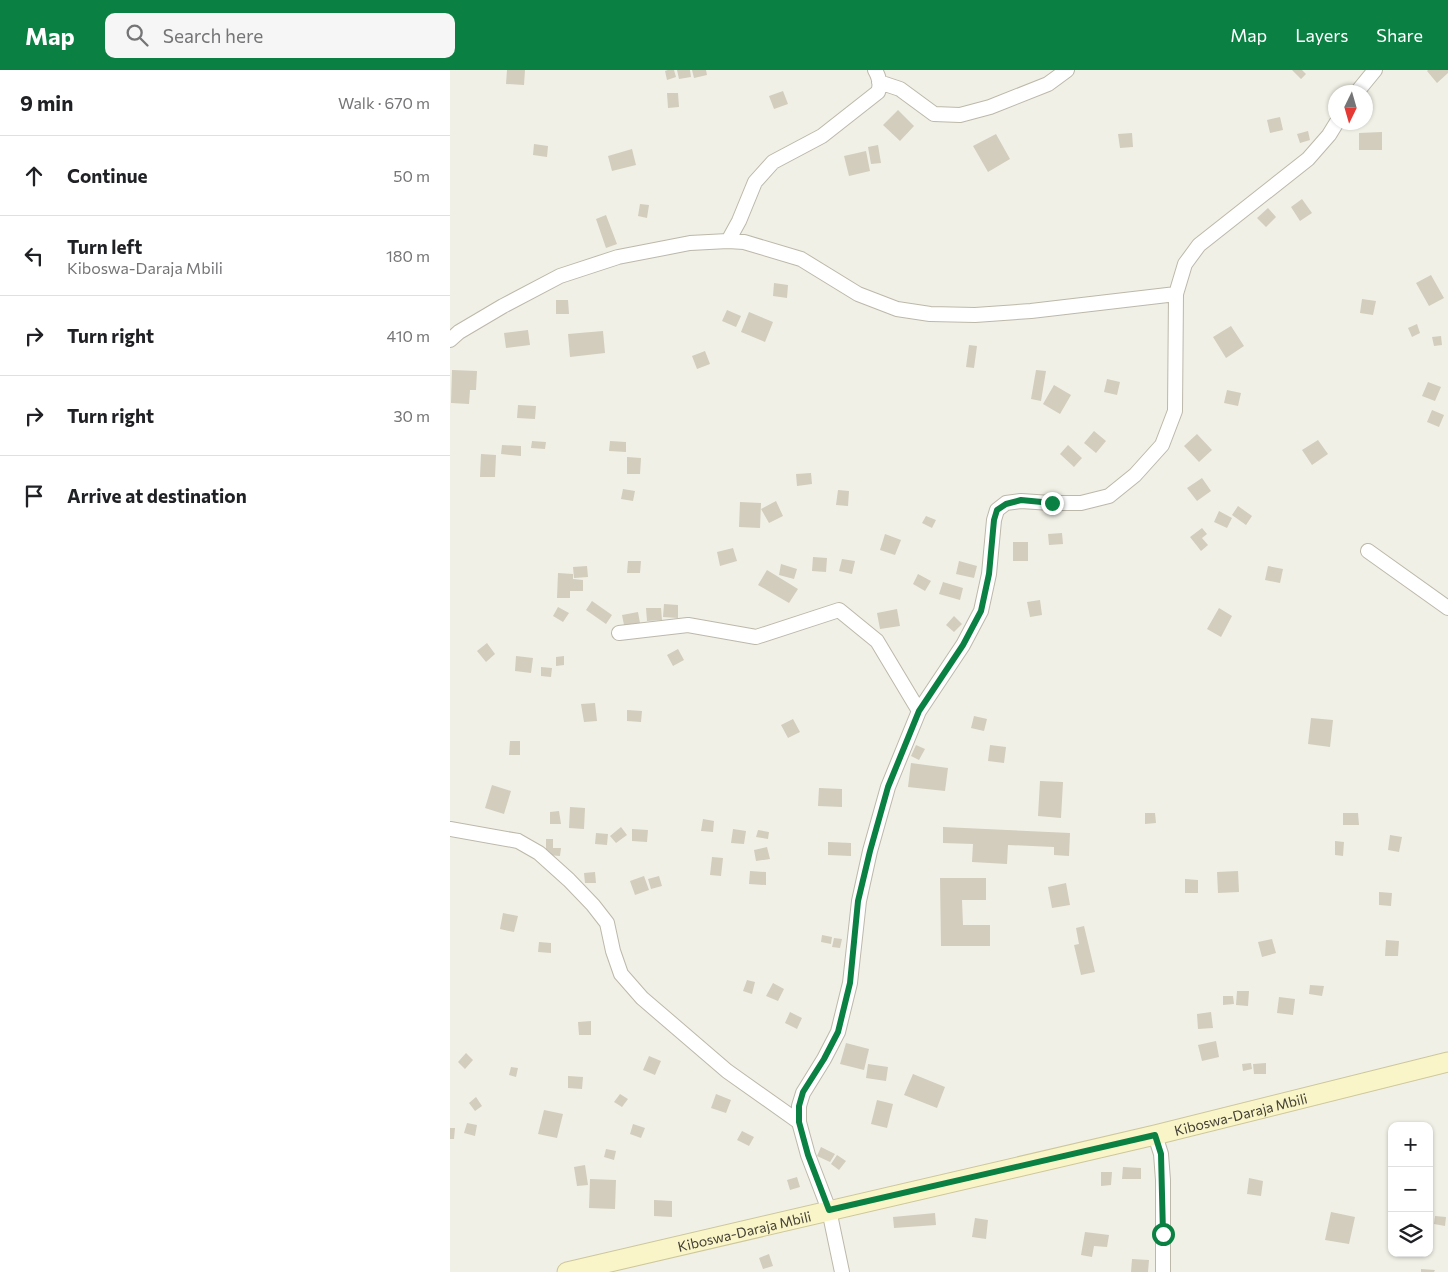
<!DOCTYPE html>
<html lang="en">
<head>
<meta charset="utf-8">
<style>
  body { margin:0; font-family:Commissioner,sans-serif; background:#f6f6f6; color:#202124 }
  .controls { position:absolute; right:15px; bottom:15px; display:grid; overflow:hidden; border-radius:10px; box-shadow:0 1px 4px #0004 }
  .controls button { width:45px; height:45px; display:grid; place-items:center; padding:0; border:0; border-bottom:1px solid #e0e0e0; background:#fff; color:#202124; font:25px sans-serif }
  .compass { position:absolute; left:878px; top:15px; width:45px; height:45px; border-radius:50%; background:#fff; box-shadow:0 1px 4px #0004; rotate:185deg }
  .stop { position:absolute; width:15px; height:15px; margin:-11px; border:4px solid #0b8043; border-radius:50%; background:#fff }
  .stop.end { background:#0b8043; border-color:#fff; box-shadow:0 1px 5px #0008 }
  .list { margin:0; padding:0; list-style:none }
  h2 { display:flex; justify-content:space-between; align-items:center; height:65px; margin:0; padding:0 20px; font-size:21px }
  h2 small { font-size:16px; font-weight:400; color:#757577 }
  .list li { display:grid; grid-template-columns:32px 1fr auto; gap:15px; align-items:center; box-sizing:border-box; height:80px; padding:0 20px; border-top:1px solid #e0e0e0 }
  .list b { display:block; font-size:19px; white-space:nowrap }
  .list p { margin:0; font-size:16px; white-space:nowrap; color:#757577 }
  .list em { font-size:16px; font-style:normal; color:#757577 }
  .icon { flex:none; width:28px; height:28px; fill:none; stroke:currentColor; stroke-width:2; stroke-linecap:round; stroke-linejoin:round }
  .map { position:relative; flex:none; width:998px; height:1202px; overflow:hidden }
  header { display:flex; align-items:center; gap:30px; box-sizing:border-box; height:70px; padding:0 25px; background:#0b8043; color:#fff }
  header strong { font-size:24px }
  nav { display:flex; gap:28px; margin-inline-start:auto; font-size:18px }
  .search { width:350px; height:45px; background:#f6f6f6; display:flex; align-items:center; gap:12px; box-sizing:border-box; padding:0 18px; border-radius:10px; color:#757577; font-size:19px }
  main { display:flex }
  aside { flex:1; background:#fff }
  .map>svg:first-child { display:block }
  .building { fill:#d2cdbd }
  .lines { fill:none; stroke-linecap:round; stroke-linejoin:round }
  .street-casing { stroke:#bcb8aa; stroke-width:16 }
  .secondary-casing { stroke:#cdc79a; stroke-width:21 }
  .street { stroke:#fff; stroke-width:14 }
  .secondary { stroke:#f9f5c8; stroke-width:19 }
  .route { stroke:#0b8043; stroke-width:6 }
  .labels { text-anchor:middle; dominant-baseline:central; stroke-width:4; stroke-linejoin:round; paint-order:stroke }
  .street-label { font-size:14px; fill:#434036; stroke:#fff }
</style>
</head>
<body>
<header>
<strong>Map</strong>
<div class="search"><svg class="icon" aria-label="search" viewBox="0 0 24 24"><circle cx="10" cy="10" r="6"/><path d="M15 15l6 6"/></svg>Search here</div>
<nav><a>Map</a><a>Layers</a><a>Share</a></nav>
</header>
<main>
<aside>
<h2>9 min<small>Walk · 670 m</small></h2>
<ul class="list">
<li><svg class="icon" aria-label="ahead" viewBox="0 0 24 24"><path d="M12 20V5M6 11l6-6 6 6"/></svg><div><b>Continue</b></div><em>50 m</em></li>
<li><svg class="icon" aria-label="left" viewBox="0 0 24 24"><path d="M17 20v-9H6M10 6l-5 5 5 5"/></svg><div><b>Turn left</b><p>Kiboswa-Daraja Mbili</p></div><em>180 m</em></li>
<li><svg class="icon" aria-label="right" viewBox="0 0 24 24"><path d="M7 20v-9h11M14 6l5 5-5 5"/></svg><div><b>Turn right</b></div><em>410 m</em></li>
<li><svg class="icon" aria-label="right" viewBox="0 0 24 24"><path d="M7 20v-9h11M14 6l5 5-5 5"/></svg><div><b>Turn right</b></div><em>30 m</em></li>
<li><svg class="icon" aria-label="arrive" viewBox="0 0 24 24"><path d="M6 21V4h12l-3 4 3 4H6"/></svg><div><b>Arrive at destination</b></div></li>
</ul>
</aside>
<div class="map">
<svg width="998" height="1202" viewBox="0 0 998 1202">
  <rect width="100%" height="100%" fill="#f1f0e6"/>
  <path class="building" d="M57,0H75L74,15L56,14Z
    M218,0H224L226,7L217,10L215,1Z
    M227,0H240L241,7L229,9Z
    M242,0H256L257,5L244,8Z
    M842,0H852L856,4L851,9Z
    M978,0H998V3L987,13L977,1Z
    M333,21L338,34L324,39L319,26Z
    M217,23H228L229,37L218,38Z
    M448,40L464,56L450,71L433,55Z
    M830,47L833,60L820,63L817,50Z
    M858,61L860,70L850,73L847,64Z
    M932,62V80H909V63Z
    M682,63L683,77L670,78L668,64Z
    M546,64L560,89L538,102L523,76Z
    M84,74L98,76L97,87L83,85Z
    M428,75L431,93L421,94L418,77Z
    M182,79L186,95L162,101L158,86Z
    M416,81L420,101L399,106L394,86Z
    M852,129L862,143L850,151L841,137Z
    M190,134L199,135L197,148L188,146Z
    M818,138L826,147L816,157L807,148Z
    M156,145L167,174L156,178L146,149Z
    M981,205L994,228L979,236L966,213Z
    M324,213L338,215L337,228L323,226Z
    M912,229L926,231L923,245L910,243Z
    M106,230H118L119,244H106Z
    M277,240L291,246L286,257L272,251Z
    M299,242L323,252L315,272L291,262Z
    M967,254L970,263L962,267L958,258Z
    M781,256L794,276L776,288L763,267Z
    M78,260L80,275L56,278L54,263Z
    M153,261L155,283L120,287L118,264Z
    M991,266L992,275L984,276L982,267Z
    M519,275L527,276L524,298L516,297Z
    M255,281L260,294L247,299L242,286Z
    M2,300L27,301L26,320H20L19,334L1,333Z
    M586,300L596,301L591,331L581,329Z
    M657,309L670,312L667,325L654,322Z
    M978,312L991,317L985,331L972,326Z
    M604,315L621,325L610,344L593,334Z
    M777,320L791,323L788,336L774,333Z
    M68,335L86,336L85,349L67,348Z
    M982,340L994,345L989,357L977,352Z
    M644,361L656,371L646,383L634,373Z
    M747,364L762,380L749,392L734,376Z
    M868,370L878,384L862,395L852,380Z
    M82,371L96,372L95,379L81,378Z
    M160,371L176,372V382L159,381Z
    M52,375L71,376V386L51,384Z
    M618,375L632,388L624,397L610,384Z
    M31,384L46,385L45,407H30Z
    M177,387L191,388L190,404H177Z
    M361,403L362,414L347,416L346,404Z
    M752,408L761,421L747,431L737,418Z
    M173,419L185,421L183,431L171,429Z
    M388,420L399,421L398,436L386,435Z
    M326,431L333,446L319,453L311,439Z
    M290,432L311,433L310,458L289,457Z
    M788,436L802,446L796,455L782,445Z
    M769,441L782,448L777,458L764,452Z
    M476,446L486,450L482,458L472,453Z
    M752,458L757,464L752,468L758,475L751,481L740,467Z
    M612,463L613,474L599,475L598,464Z
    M435,464L451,470L445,485L430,480Z
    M563,472H578V491H563Z
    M283,478L287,491L270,496L267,482Z
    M363,487L377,488L376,502L362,501Z
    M392,489L405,491L402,504L389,501Z
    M178,491H191L190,503H177Z
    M509,491L527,496L524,508L506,504Z
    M331,494L347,499L344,509L329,505Z
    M137,496L138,507L124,508L123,497Z
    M818,496L833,499L830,513L815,510Z
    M317,500L348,519L339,533L308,515Z
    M108,503L123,504V509L133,510V521H120V528H107Z
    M468,504L481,511L475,521L463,514Z
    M493,512L513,518L510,530L489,524Z
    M590,530L592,545L580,547L577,532Z
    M142,531L162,545L156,554L136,540Z
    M214,534L228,535V548L213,547Z
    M108,537L119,543L113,552L103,546Z
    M196,538H211L212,550L197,551Z
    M769,538L782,546L771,567L757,559Z
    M447,539L450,556L430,559L427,543Z
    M188,542L190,553L174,555L172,545Z
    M504,546L512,554L504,562L496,555Z
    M37,573L45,584L36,592L27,581Z
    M228,579L234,590L223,596L217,585Z
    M66,586L83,588L81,603L65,601Z
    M114,586V595L106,596V587Z
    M91,597L102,598L101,607L91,606Z
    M145,633L147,651L134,652L131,634Z
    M177,640L192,641L191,652L177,651Z
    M524,646L537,649L534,661L521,658Z
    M861,648L883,650L880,677L858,674Z
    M343,649L350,662L338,668L331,655Z
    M60,671H70V685H59Z
    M466,675L475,679L469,690L461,686Z
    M540,675L556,677L554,693L538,691Z
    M461,693L498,698L495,721L458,717Z
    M590,711L613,712L611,748L588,746Z
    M42,715L61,721L54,744L35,738Z
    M369,718L392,719V737L368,736Z
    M120,737L135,738L134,759L119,758Z
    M109,741L111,754H100V742Z
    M695,743H705L706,753L695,754Z
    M893,743H908L909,755H893Z
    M253,749L264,751L263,762L251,761Z
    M171,757L177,765L166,773L160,766Z
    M493,757L620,763L619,786L604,785V777L558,775L557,794L522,792L523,774L493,773Z
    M182,759L198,760L197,772L182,771Z
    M283,759L296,761L294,774L281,773Z
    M308,760L319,762L318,769L306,767Z
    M146,763L158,764L157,775L145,774Z
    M940,765L952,767L949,782L938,780Z
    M96,769H103V778H111L110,786L96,785Z
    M885,771L894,772L893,786L885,785Z
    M378,772L401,773V786L378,785Z
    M317,777L320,789L306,791L304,780Z
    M262,787L273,788L271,806L260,805Z
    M300,801L316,802V815L299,814Z
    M788,801L789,822L768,823L767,802Z
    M145,802L146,813H135L134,803Z
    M194,806L199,820L185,825L180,811Z
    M209,806L212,816L201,819L198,809Z
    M490,808H536V830H512L513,855H540V876H491Z
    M735,809L748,810V823H735Z
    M616,813L620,835L602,838L598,817Z
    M929,822L942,823L941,836L929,835Z
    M53,843L68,846L64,862L50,859Z
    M634,856L645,902L631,905L624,875L629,874L626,858Z
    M372,865L382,867L381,874L371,872Z
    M384,868L392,869L390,878L382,877Z
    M822,869L826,883L812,887L808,872Z
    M936,870L949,871L948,886H935Z
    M89,872L101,873V883L88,882Z
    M297,910L305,912L302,924L293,921Z
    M323,913L334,919L328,931L316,926Z
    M860,915L874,916L872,926L859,924Z
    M787,921H799L798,936L786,935Z
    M773,926H783L784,934L773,935Z
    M829,927L845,929L843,945L827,943Z
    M340,942L352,948L347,959L335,953Z
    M761,942L763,958L748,959L747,944Z
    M141,951V965H129L128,952Z
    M766,971L769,987L752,991L748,975Z
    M396,973L419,979L414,1000L390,994Z
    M16,983L23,990L15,999L8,992Z
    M199,986L211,991L205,1005L193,1000Z
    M801,993L802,999L793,1001L792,994Z
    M816,993V1004H804L803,994Z
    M418,994L438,997L436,1011L416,1008Z
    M61,997L68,998L66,1007L59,1005Z
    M463,1004L495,1017L487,1038L454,1025Z
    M118,1006L133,1007L132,1019L118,1018Z
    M170,1024L178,1029L172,1037L164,1032Z
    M266,1024L281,1030L276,1043L261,1038Z
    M26,1027L32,1036L25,1041L19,1033Z
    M427,1030L443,1034L437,1058L421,1054Z
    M94,1040L113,1044L107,1068L88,1064Z
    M17,1053L27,1055L25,1066L14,1063Z
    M183,1054L195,1058L191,1068L180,1064Z
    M0,1058H5L4,1069H0Z
    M292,1061L304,1067L299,1076L287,1070Z
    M371,1077L385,1084L380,1092L367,1086Z
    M156,1079L166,1081L164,1090L154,1087Z
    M387,1085L396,1091L389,1100L381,1094Z
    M135,1095L138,1115L127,1116L124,1097Z
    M673,1097L691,1098V1109H672Z
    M651,1102H662L661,1115L651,1116Z
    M347,1107L350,1117L340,1120L337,1110Z
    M799,1108L813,1111L811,1126L797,1124Z
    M140,1109L166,1110L165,1139L139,1138Z
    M204,1130L222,1131V1147L204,1146Z
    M881,1142L905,1147L899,1174L875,1170Z
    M485,1143L486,1155L444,1158L443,1147Z
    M985,1146L996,1147L995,1156L984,1154Z
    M525,1148L538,1150L536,1169L522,1167Z
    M635,1162L659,1165L657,1177L644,1176L642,1187L631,1185Z
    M319,1184L323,1196L313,1199L309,1188Z
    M682,1189L699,1190L698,1202H681Z
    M971,1199L985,1200L984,1202H971Z"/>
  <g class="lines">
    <g class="street-casing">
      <path id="street" d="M429,12L450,19L484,44L510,45L540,37L598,14L617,0
        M907,22L925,0
        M278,171L289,151L305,112L323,92L372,66L428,22C431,15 429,7 425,0
        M0,270L9,262L53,236L110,206L168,187L240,173L278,171L294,172L351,189L408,224L447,239L480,244L525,245L581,241L726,224
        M918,481L998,538
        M169,563L238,555L306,567L389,540L427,571L469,641
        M0,759L68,771L89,783L119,810L143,835L157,853L163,881L171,904L192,928L277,1001L349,1052
        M705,1065L711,1084L713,1110V1202
        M392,1202L379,1140L358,1085L349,1052V1036L353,1023L374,989L388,962L400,913L409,831L420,781L438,717L469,641L513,575L531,541L539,504L544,450L547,440L556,433L571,431L601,433H631L659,426L685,405L712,375L725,341L726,224L735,194L749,175L858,89L879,65L887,52"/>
    </g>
    <g class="secondary-casing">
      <g id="secondary">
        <path id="s1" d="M117,1202L705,1065L998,992"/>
      </g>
    </g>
    <use href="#street" class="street"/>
    <use href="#secondary" class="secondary"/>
  </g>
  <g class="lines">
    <path class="route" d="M602,433L571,430L556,434L547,440L544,450L539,504L531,541L513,575L469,641L438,717L420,781L408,831L400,913L388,962L374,989L353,1022L349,1036V1052L358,1085L379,1140L705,1065L711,1084L713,1164"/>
  </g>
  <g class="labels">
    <g class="street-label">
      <text stroke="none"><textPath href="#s1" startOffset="692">Kiboswa-Daraja Mbili</textPath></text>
      <text stroke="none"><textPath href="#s1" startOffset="182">Kiboswa-Daraja Mbili</textPath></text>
    </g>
  </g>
</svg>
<div class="controls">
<button>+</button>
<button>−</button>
<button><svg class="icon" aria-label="layers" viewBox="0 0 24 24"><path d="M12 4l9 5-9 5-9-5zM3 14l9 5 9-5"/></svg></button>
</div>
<svg class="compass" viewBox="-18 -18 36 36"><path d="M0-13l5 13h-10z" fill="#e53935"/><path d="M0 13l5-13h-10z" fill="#757577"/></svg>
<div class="stop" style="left:713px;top:1164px"></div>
<div class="stop end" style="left:602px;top:433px"></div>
</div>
</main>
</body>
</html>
